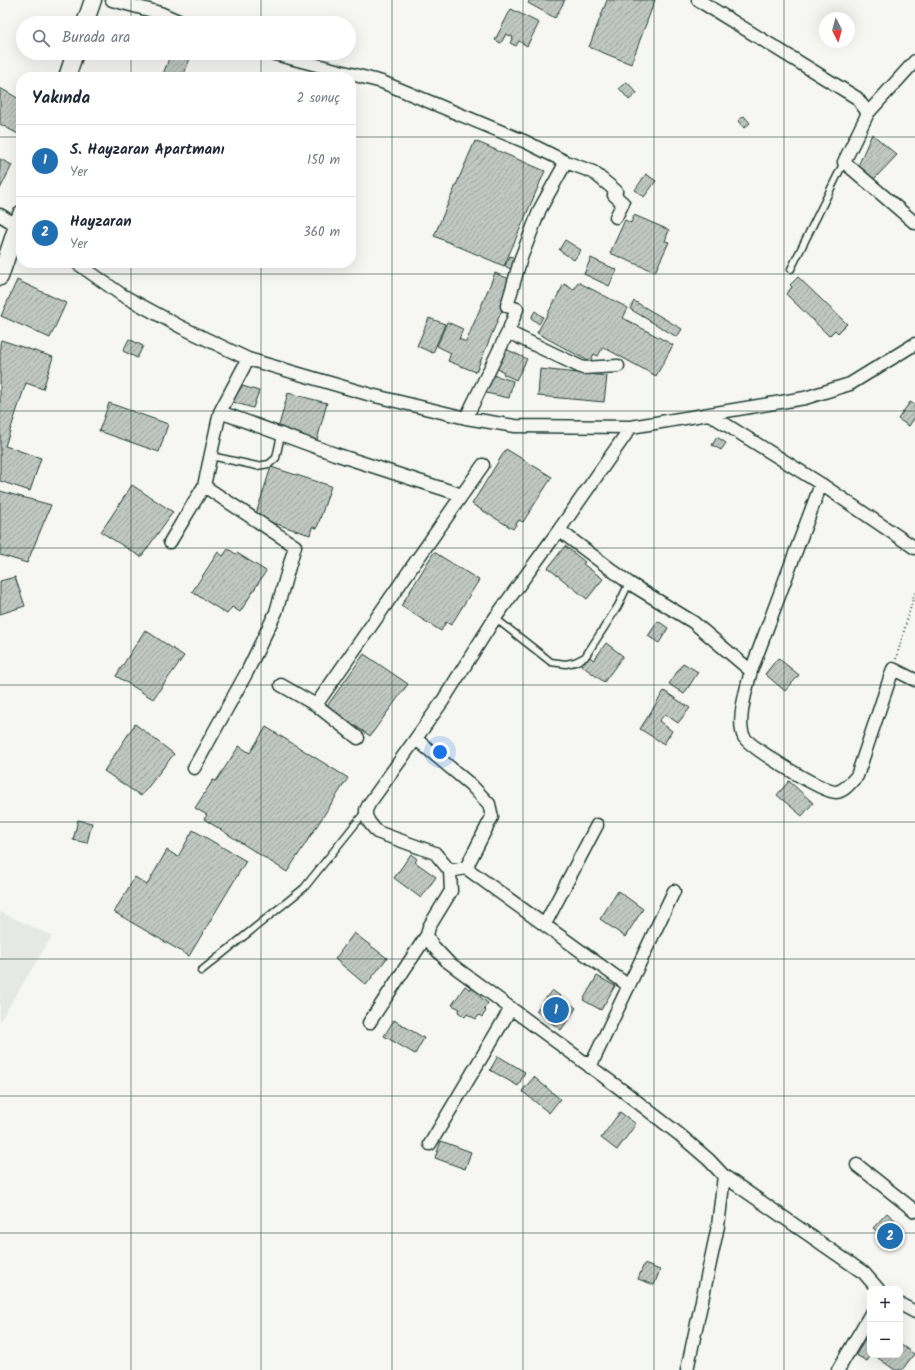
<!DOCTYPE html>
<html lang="tr">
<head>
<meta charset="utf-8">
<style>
  body { margin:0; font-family:Kalam,sans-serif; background:#f2f2f3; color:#1f2937 }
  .controls { position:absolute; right:12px; bottom:12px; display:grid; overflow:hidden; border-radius:8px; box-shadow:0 4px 16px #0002 }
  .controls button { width:36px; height:36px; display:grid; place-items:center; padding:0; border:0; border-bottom:1px solid #e0e1e3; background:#fff; color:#1f2937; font:20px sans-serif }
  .compass { position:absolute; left:819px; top:12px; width:36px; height:36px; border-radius:50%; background:#fff; box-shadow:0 4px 16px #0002; rotate:174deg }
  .you { position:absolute; left:440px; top:752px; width:14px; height:14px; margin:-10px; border:3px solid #fff; border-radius:50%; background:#1a73e8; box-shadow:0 0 0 6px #1a73e833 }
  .badge { display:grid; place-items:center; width:26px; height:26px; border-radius:50%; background:#1f6fb2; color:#fff; font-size:13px; font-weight:700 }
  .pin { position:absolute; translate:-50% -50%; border:2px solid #fff; box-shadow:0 1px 4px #0006 }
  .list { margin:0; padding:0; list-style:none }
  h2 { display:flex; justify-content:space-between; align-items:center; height:52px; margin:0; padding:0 16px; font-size:17px }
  h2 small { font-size:13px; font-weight:400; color:#747a83 }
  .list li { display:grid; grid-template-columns:26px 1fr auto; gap:12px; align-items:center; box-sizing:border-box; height:72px; padding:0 16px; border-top:1px solid #e0e1e3 }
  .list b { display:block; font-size:15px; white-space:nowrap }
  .list p { margin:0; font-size:13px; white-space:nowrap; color:#747a83 }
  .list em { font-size:13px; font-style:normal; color:#747a83 }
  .icon { flex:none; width:22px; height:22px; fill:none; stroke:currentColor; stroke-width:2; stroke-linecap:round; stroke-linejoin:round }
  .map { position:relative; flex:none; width:915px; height:1370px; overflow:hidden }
  .search { position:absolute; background:#fff; box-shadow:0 4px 16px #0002; left:16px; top:16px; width:340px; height:44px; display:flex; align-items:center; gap:10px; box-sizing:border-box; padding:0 14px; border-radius:22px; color:#747a83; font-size:15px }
  .panel { position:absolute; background:#fff; box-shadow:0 4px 16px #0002; left:16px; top:72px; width:340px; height:196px; border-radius:16px }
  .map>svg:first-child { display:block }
  .built { fill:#e6e8e4 }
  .building { fill:url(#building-hatch); stroke:#1f3d34 }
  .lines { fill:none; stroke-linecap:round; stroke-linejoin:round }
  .lane-casing { stroke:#1f3d34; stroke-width:9 }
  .street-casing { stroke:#1f3d34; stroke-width:15 }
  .secondary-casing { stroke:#1f3d34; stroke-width:19 }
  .path { stroke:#1f3d34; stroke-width:2; stroke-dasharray:1 3; stroke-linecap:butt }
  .lane { stroke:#f6f6f2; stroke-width:6 }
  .street { stroke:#f6f6f2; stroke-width:12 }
  .secondary { stroke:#f6f6f2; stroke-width:16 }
  .grid { fill:none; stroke:#1f3d34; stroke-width:1; stroke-opacity:0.55 }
</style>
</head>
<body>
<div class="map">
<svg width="915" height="1370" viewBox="0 0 915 1370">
  <defs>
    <pattern id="building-hatch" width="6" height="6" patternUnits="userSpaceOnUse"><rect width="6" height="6" fill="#c1c8c3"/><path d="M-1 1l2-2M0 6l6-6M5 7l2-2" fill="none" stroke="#9ca49f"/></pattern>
  </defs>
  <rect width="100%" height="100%" fill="#f6f6f2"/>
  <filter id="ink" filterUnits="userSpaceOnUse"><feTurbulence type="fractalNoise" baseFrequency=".025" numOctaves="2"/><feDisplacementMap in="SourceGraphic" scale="8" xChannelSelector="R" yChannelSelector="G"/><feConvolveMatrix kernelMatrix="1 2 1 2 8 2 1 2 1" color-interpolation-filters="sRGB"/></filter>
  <g filter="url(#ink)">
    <path class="built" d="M0,912L52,936L0,1021Z"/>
    <path class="building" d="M530,0H565L555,18L528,3Z
      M607,0H655L631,64L589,47Z
      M511,9L539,23L527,46L519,41L516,46L510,43L513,37L506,34L501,43L495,40Z
      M149,11L159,15L155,23L145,18Z
      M171,53H192L183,77H162Z
      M627,82L637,93L629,100L619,88Z
      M0,88L21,100V128L18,134L0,124Z
      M744,116L750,123L744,128L738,121Z
      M872,134L897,155L874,179L858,166Z
      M475,141L545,171L504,266L434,236Z
      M0,159L12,165L0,189Z
      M646,174L656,181L644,197L635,190Z
      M634,215L669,230L665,241L669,242L655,272L610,253L625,220L631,223Z
      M565,240L581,250L574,260L559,250Z
      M510,256L517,259L512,270L505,266Z
      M591,258L617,270L609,286L584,274Z
      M495,273L514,281L476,372L448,361L451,353L437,346L447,322L463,329L459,339L466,342Z
      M798,277L847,324L838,333L835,330L829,336L786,294L792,287L790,285Z
      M17,280L66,303L50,338L1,316Z
      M578,282L628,308L623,318L673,345L656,376L603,347L598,356L594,354L590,362L537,333L564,284L574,290Z
      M634,301L682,329L677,337L630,309Z
      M535,311L543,317L539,324L531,318Z
      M429,318L445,324L433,353L417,346Z
      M129,339L143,346L137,358L123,351Z
      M1,340L53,357L43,389L26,383L5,446L41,458L30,491L0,481V344Z
      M506,349L527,359L516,380L503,374L504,372L496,368Z
      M540,369L607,376L604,402L538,396Z
      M493,375L513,381L509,398L486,393Z
      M239,385L259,391L253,408L233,402Z
      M288,393L327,403L317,440L278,429Z
      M910,402L915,405V417L909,426L898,419Z
      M109,403L168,424L159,452L99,431Z
      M717,437L726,443L721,450L712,445Z
      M506,449L552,477L523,522L519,520L513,529L472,504Z
      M271,467L331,486L317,528L312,527L310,535L255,517Z
      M132,485L173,512L141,557L101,532Z
      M0,491L51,505L27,563L0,555Z
      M565,546L585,562L583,564L603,579L587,599L548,568Z
      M228,549L236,554L237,553L266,571L240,612L232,607L227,614L192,592L218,552L223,556Z
      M434,552L479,580L451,625L446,622L441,631L401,606Z
      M15,577L25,606L0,614V581Z
      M658,621L668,628L659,643L648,636Z
      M145,630L184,656L153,699L116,676Z
      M606,643L623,656L604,682L581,665L588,656L594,660Z
      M364,654L408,684L370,736L327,706Z
      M778,658L799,675L785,691L765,674Z
      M683,663L698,672L684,694L669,684Z
      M664,691L690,708L678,723L665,714L659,721L672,731L664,744L640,729Z
      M135,724L174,754L141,796L104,771Z
      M266,727L348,778L287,872L204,819L207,815L195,808L213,780L216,781L239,746L250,753Z
      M789,781L813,803L802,816L777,795Z
      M78,820L92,823L87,843L73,840Z
      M193,830L246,861L189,956L114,912L135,877L147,885L167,850L178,857Z
      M411,854L417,859L415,862L436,877L421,898L394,878Z
      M618,891L643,909L625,937L600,919Z
      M354,933L387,958L366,985L335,959Z
      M597,976L615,986L601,1010L583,1000Z
      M465,986L470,990L472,986L482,993L480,997L488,1003L484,1009L486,1011L482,1017L479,1015L476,1019L467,1014L465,1017L458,1012L460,1009L452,1005Z
      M552,990L576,1008L561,1030L536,1011Z
      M394,1020L424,1038L415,1054L384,1036Z
      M498,1056L525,1072L518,1086L490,1070Z
      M534,1077L560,1099L549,1113L522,1091Z
      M620,1112L636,1124L617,1150L601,1138Z
      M441,1141L471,1152L465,1169L435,1158Z
      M887,1213L904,1228L891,1243L873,1228Z
      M644,1264L660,1270L654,1285L638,1279Z
      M868,1334L870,1335L871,1355L867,1361L856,1355Z
      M900,1344L914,1354L902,1370H895L878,1358L880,1355H900Z"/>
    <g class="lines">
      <g class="lane-casing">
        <path id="lane" d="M791,269L844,162
          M211,456L257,466L269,464L276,458L281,435
          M495,618L551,662L566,664L575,662L585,657L618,606L629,583
          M201,971L304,888L365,812"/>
      </g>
      <g class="street-casing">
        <path id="street" d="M112,0L160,13L183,23
          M698,0L857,98L868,113
          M271,53L382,82L526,142L566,162L540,209L521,258L507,306L517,309L508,332L466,418
          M915,61L868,113L844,162L915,223
          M566,162L593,172L616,191L614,195L623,203L616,217
          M0,215L21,228
          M77,263L122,295L181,327L248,359L371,395L466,418L515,426L631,427L805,398L850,384L915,344
          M508,332L583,368L618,366
          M220,412L335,454L462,495L316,705
          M709,414L821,484L915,548
          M631,427L559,530L629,583L693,622L751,671
          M821,484L751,671C747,687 736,722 744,737C749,747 824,793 836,792C845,791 851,782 857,776L893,669L915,680
          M462,495L483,465
          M559,530L495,618L442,702L369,804L366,810V816L369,822L377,832L435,853L450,871L451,891L429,927L427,935L433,946L448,962L622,1090L680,1135L709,1160L724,1176L718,1226L687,1370
          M170,542L204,486
          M281,685L316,705L358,738
          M416,739L471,785L489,804L492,817L466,868
          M194,768L247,672L276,612L295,546L204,486L220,412L248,359
          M450,871L466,868L629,986
          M545,924L597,825
          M369,1023L427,935
          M590,1067L674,891
          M430,1144L511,1008
          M857,1165L915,1211
          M724,1176L864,1273L878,1289
          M900,1304L915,1312
          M838,1370L870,1315"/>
      </g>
      <g class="secondary-casing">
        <path id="secondary" d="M85,23L93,0
          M67,77L75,53
          M0,277L21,214"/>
      </g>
      <path class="path" d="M896,659L915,592"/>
      <use href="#lane" class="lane"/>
      <use href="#street" class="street"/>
      <use href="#secondary" class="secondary"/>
    </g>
  </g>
  <path class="grid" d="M131,0V23M261,0V23M392,0V1370M523,0V1370M654,0V1370M784,0V1370M131,53V77M261,53V77M0,137H21M351,137H915M131,263V1370M261,263V1370M0,274H915M0,411H915M0,548H915M0,685H915M0,822H915M0,959H915M0,1096H915M0,1233H915"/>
</svg>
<div class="controls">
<button>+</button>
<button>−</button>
</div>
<svg class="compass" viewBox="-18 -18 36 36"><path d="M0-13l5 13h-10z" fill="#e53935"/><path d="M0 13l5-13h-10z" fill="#747a83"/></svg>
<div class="you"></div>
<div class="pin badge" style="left:556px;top:1010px">1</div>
<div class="pin badge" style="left:890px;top:1236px">2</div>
<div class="search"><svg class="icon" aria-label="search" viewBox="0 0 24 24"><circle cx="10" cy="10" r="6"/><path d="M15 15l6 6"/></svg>Burada ara</div>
<section class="panel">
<h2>Yakında<small>2 sonuç</small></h2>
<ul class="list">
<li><span class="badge">1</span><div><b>S. Hayzaran Apartmanı</b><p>Yer</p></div><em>150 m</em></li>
<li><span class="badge">2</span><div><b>Hayzaran</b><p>Yer</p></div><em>360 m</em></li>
</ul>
</section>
</div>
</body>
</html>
